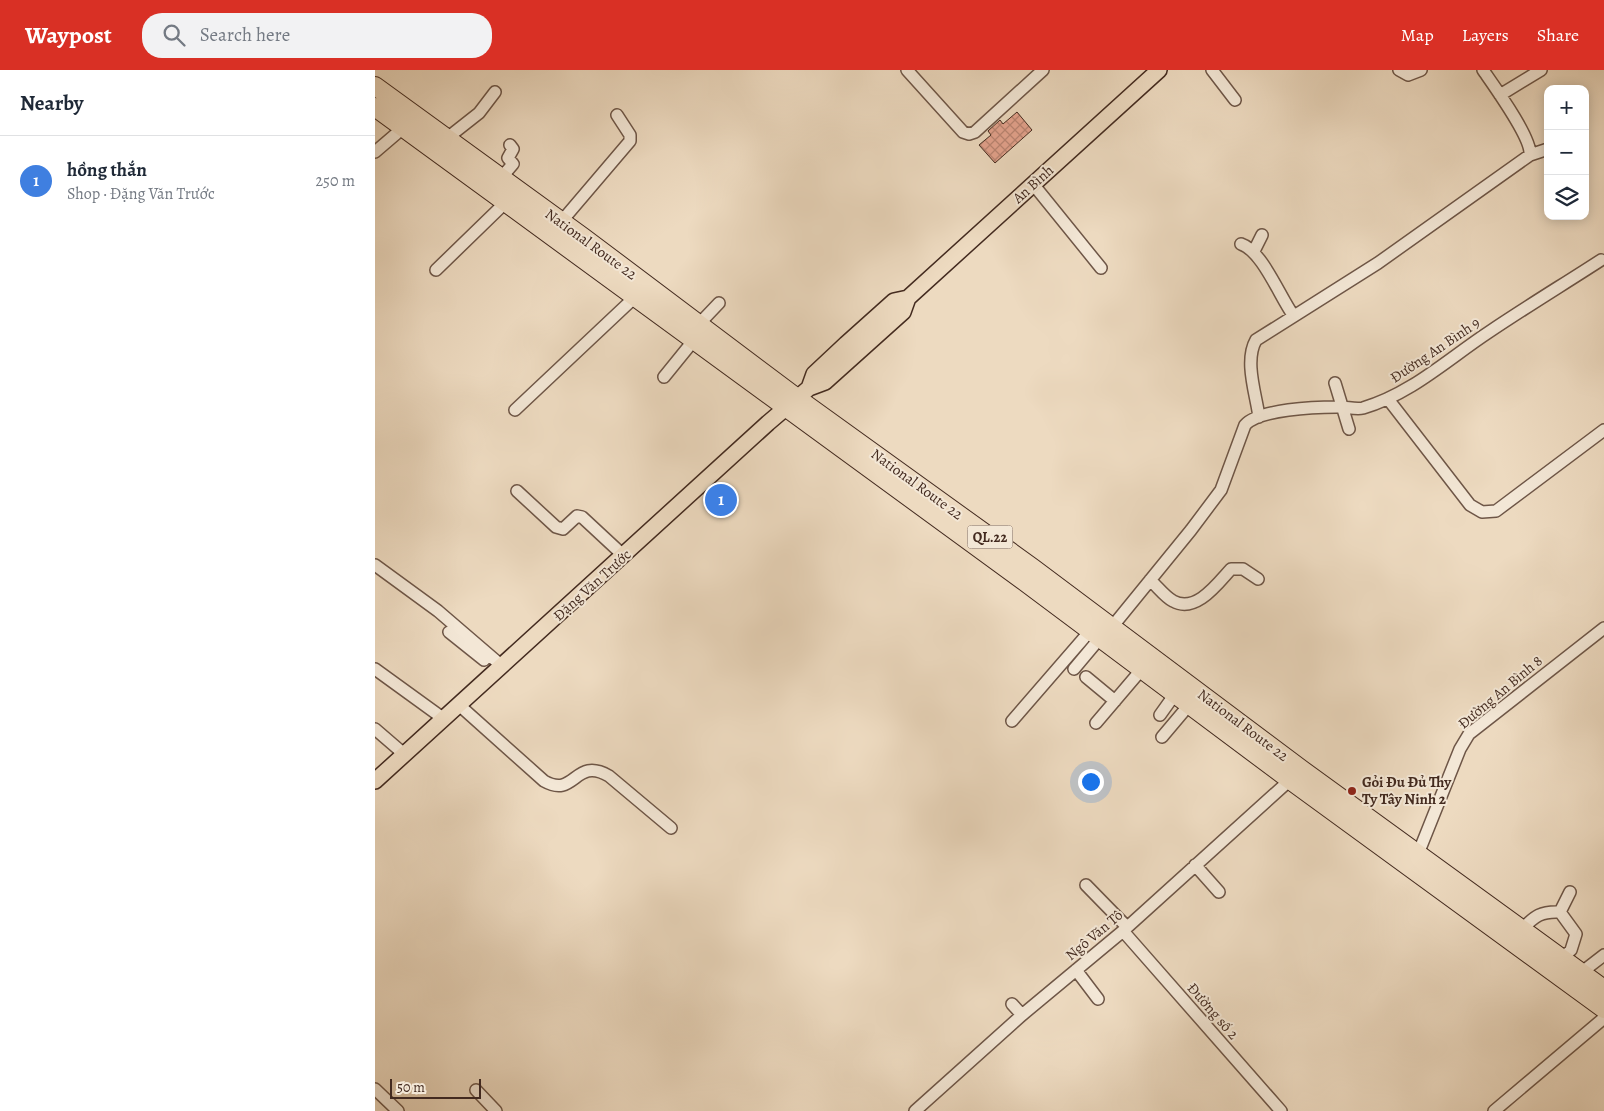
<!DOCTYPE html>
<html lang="en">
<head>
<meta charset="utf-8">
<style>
  body { margin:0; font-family:Alegreya,serif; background:#f2f2f3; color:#1f2937 }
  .controls { position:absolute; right:15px; top:15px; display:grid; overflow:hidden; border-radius:10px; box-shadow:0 2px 12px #0003 }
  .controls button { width:45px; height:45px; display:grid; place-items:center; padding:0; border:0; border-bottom:1px solid #e0e1e3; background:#fff; color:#1f2937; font:25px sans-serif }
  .scale { position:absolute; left:15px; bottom:12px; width:91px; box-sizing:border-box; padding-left:5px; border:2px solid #432a1f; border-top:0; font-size:14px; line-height:18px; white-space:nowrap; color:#432a1f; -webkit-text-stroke:4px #f3e7d6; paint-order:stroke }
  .you { position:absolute; left:715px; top:711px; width:18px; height:18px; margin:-12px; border:4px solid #fff; border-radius:50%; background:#1a73e8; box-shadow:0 0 0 8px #1a73e833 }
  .badge { display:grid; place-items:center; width:32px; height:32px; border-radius:50%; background:#d93025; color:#fff; font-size:16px; font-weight:700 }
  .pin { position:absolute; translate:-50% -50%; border:2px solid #fff; box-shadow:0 1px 5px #0006 }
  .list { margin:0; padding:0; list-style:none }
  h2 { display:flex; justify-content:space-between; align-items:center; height:65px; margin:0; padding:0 20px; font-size:21px }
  h2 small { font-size:16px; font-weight:400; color:#747a83 }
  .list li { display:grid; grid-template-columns:32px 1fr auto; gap:15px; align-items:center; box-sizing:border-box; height:90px; padding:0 20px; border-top:1px solid #e0e1e3 }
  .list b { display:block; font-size:19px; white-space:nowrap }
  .list p { margin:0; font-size:16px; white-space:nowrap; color:#747a83 }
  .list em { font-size:16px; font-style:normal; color:#747a83 }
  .icon { flex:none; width:28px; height:28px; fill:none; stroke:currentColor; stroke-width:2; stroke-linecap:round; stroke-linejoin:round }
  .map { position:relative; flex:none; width:1229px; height:1041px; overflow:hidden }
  header { display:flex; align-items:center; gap:30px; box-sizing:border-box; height:70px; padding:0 25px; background:#d93025; color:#fff }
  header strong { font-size:24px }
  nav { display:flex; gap:28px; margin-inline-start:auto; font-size:18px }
  .search { width:350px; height:45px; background:#f2f2f3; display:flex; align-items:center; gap:12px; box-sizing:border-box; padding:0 18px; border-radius:20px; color:#747a83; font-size:19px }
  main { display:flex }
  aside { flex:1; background:#fff }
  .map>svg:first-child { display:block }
  .building { fill:url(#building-cross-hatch); stroke:#432a1f }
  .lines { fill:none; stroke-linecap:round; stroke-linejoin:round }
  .minor-casing { stroke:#6e5647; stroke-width:14 }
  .major-casing { stroke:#432a1f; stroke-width:18 }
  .highway-casing { stroke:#432a1f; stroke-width:20 }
  .minor { stroke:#f3e7d6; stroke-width:11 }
  .major { stroke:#eddac0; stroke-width:15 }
  .highway { stroke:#eddac0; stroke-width:18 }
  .poi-dot { fill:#8f2418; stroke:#f3e7d6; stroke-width:2 }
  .labels { text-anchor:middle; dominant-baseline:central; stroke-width:4; stroke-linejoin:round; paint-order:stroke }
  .shield { fill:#f3e7d6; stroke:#786356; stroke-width:1 }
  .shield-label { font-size:14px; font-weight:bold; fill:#432a1f }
  .street-label { font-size:15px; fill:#432a1f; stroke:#f3e7d6 }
  .poi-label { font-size:15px; font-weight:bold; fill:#432a1f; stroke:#f3e7d6; text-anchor:start }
</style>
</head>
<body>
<header>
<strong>Waypost</strong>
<div class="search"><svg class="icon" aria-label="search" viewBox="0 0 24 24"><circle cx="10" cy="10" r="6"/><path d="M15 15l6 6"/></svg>Search here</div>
<nav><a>Map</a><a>Layers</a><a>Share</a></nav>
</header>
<main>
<aside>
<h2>Nearby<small></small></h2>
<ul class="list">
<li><span class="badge" style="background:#3f7fe0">1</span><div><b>hồng thắn</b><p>Shop · Đặng Văn Trước</p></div><em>250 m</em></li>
</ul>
</aside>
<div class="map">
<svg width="1229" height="1041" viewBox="0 0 1229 1041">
  <defs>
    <pattern id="building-cross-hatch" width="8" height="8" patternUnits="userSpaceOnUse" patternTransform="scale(1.25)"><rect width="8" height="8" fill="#e5a38e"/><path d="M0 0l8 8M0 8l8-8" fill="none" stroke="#bb8573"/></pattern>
  </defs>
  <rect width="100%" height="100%" fill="#eddac0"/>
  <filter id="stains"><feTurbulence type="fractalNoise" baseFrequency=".004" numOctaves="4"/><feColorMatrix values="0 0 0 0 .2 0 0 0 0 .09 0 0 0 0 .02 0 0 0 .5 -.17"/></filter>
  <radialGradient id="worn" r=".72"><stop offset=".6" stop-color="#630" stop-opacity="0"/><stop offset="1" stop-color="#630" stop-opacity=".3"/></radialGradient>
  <path class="building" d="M642,42L657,60L620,93L604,75L616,65L613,61L625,50L628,54Z"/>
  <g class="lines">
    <g class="minor-casing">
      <path id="minor" d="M532,0L588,62L594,64L600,62L668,0
        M837,0L860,30
        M1024,0L1033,5L1046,0
        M1108,0C1119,16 1157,68 1155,85
        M1125,25L1166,0
        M71,69L104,43L120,22
        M0,82L28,58
        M126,108L138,94L133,88L138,79L135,75
        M658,114L726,198
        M186,152L255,71V65L242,45
        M866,174C887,181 904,225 918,245
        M879,181L887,165
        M61,200L131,132
        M324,254L344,233
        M289,307L319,270
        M960,313L974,359
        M1013,329L1095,435L1107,442L1121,441L1229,360
        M140,340L260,227
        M884,347C881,324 869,291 881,270L1003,193L1155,85L1173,79
        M142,421L181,457L188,459L202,446L207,447L249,486
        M0,495L63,541L127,596
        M775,510C782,516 790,527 798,531C821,544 843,513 856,499H868L883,509
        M737,557L816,460L846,420L870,355C884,339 941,337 962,337C970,336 980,340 988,338C1036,324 1073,289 1114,262C1151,237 1189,214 1226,190
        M74,562L109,590
        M0,599L69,649
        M699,599L725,568
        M711,607L740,631
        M84,635L169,711C201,729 199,686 234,706L296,758
        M785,645L800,624
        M637,651L715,561
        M721,653L767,599
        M0,659L29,684
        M787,667L814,635
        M1043,784L1085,679L1094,664L1229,558
        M820,795L844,822
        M711,815L752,857
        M1185,842L1195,822
        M1147,859C1160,846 1166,841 1185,842L1201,864L1196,880L1187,888
        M748,861L906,1041
        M701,900L723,929
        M1207,902L1229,885
        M637,934L647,945
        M0,1019L23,1041
        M101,1020L121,1041
        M540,1041L647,945L748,861L915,710
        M1119,1041L1229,948"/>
    </g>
    <g class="major-casing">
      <path id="major" d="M434,318L439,304L471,274L519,231L533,228
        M0,711L393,353L434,318L450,312L528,242L533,228L784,0"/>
    </g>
    <g class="highway-casing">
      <path id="highway" d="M0,16L208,167L422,328L658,498L926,699L1229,919
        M0,37L650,512L915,710L1229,939"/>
    </g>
    <use href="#minor" class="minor"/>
    <use href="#major" class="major"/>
    <use href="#highway" class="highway"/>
  </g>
  <circle class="poi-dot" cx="977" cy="721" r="5"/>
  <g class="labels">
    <rect class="shield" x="592.5" y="455.5" width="45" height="23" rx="4"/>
    <g class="shield-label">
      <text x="615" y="467">QL.22</text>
    </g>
    <g class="street-label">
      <text transform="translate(658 114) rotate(-42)">An Bình</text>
      <text transform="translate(216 174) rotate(36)">National Route 22</text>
      <text transform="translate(1060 280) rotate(-34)">Đường An Bình 9</text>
      <text transform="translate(542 414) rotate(36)">National Route 22</text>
      <text transform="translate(217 515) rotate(-42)">Đặng Văn Trước</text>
      <text transform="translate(1125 622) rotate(-40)">Đường An Bình 8</text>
      <text transform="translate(868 655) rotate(37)">National Route 22</text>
      <text transform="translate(719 865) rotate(-40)">Ngô Văn Tô</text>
      <text transform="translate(838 941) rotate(49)">Đường số 2</text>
    </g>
    <g class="poi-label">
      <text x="987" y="712">Gỏi Đu Đủ Thy<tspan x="987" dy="17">Ty Tây Ninh 2</tspan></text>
    </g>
  </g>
  <rect width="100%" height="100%" filter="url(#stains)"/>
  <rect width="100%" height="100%" fill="url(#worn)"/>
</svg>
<div class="controls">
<button>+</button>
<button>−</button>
<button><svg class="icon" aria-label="layers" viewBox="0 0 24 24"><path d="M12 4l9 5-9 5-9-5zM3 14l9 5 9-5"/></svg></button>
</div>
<div class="scale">50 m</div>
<div class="you"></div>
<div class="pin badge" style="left:346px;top:430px;background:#3f7fe0">1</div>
</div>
</main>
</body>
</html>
